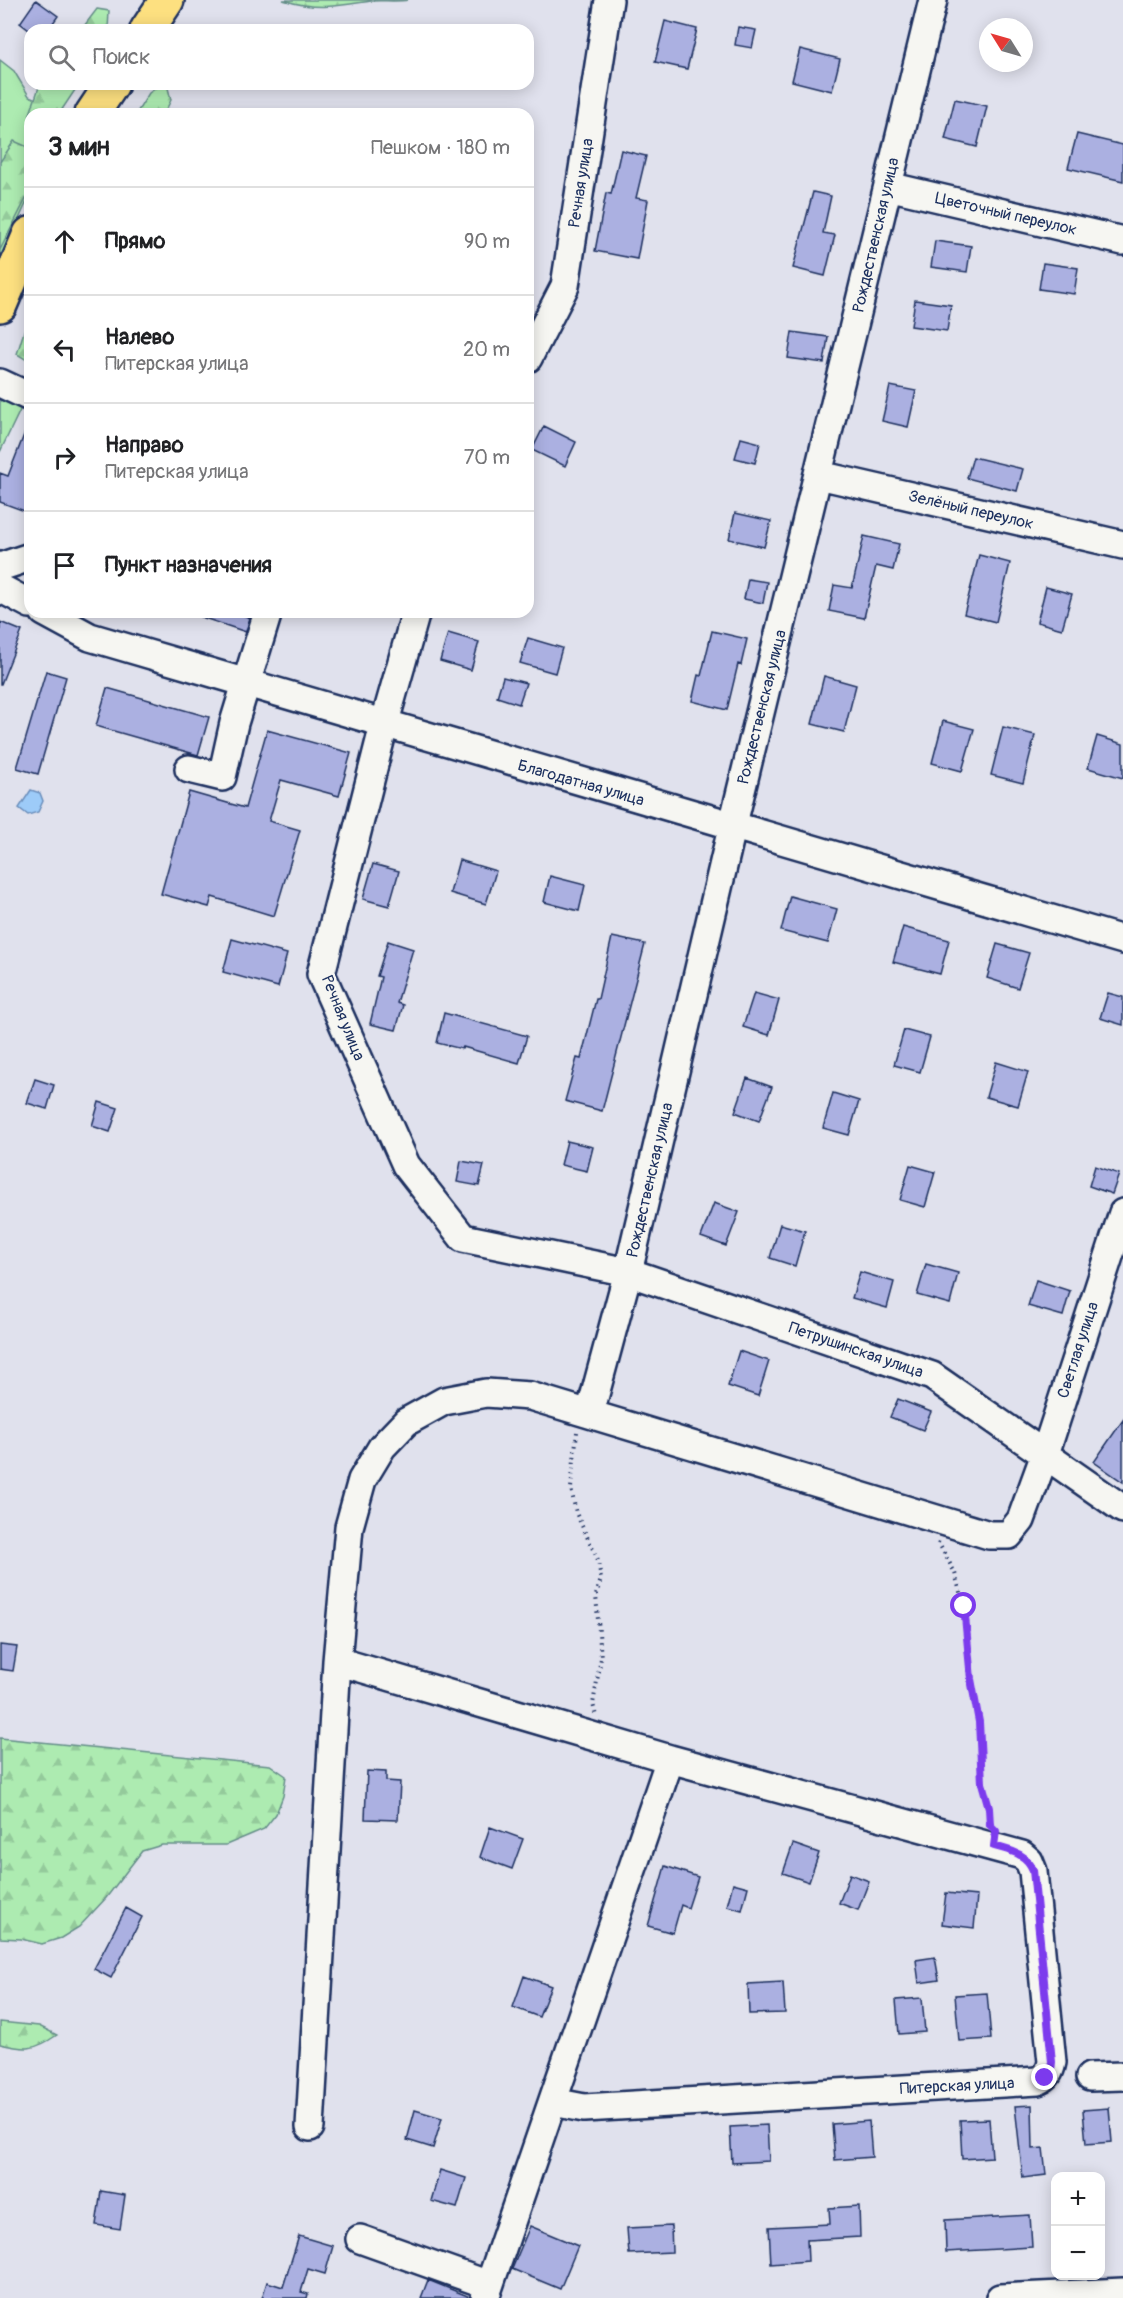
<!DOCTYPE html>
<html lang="ru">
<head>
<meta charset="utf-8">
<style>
  body { margin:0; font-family:Pangolin,sans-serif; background:#f2f2f2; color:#202124 }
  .controls { position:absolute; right:18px; bottom:18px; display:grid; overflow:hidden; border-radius:12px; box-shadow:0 3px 15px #0003 }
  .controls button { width:54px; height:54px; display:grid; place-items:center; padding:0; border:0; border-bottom:2px solid #e0e0e0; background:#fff; color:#202124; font:30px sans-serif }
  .compass { position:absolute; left:979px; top:18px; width:54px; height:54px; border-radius:50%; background:#fff; box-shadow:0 3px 15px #0003; rotate:307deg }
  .stop { position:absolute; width:18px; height:18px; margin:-14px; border:4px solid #7c3aed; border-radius:50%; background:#fff }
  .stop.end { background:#7c3aed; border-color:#fff; box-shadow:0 2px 6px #0008 }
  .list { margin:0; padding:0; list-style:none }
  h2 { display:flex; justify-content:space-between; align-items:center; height:78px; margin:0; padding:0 24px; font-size:26px }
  h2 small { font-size:20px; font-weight:400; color:#757577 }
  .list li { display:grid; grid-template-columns:39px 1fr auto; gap:18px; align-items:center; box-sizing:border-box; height:108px; padding:0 24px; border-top:2px solid #e0e0e0 }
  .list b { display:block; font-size:22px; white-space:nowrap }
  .list p { margin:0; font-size:20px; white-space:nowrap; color:#757577 }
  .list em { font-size:20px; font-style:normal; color:#757577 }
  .icon { flex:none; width:33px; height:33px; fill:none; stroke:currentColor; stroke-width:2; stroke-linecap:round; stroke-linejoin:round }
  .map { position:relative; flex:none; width:1123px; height:2298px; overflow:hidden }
  .search { position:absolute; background:#fff; box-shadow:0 3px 15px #0003; left:24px; top:24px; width:510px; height:66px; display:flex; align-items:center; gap:15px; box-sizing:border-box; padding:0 21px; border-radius:18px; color:#757577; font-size:22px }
  .panel { position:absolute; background:#fff; box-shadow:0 3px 15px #0003; left:24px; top:108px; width:510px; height:510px; border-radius:18px }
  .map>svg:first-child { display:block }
  .green { fill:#adebb1; stroke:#648d88; stroke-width:1.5 }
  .forest { fill:url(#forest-firs); stroke:#648d88; stroke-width:1.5 }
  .water { fill:#9dcbf8; stroke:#698dba; stroke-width:1.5 }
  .building { fill:#abb0e1; stroke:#1b2f5e; stroke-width:1.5 }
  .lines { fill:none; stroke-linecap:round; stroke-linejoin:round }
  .minor-casing { stroke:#1b2f5e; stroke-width:32 }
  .major-casing { stroke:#1b2f5e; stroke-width:38 }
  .path { stroke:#1b2f5e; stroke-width:4; stroke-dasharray:1.5 4.5; stroke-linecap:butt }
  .minor { stroke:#f6f6f2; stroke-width:27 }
  .major { stroke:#fde080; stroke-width:33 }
  .route { stroke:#7c3aed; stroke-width:8 }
  .labels { text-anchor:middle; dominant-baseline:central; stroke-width:4.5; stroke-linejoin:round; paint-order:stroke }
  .street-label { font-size:16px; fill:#1b2f5e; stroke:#f6f6f2 }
</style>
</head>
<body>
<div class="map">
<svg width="1123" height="2298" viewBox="0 0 1123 2298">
  <defs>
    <pattern id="forest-firs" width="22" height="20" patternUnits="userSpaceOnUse" patternTransform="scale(1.5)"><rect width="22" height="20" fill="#adebb1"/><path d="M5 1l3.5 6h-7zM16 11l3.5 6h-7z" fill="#94ca9b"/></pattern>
  </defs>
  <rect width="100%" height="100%" fill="#e0e1ed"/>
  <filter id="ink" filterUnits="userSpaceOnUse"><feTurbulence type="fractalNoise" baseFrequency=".0167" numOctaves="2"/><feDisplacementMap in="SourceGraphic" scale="12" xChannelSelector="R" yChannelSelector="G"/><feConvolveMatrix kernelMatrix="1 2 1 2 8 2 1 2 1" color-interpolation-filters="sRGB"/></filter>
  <g filter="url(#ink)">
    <path class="green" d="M0,60L14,71L29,96L72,114H30V195L0,260Z
      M0,393L23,404L0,452Z"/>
    <path class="forest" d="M283,0H408C396,2 383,0 371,1C337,6 317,11 283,0Z
      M97,9L109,11L108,30H81Z
      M40,84H79L59,114H30Z
      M162,84H167L171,100L164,114H136L149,93Z
      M14,141L30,148L29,193L0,250V162Z
      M30,312V362L17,354Z
      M0,1738L270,1765L286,1776L283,1796L276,1814L264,1829L226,1845H162L142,1851L106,1898L79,1927L61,1938L42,1944L21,1939L0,1938Z
      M0,2022L39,2026L57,2035C34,2051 26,2050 0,2044Z"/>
    <path class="water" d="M31,790L40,793L43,801L38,812L28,815L19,808Z"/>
    <path class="building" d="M36,0L58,16L48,30H29L20,23Z
      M665,21L697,29L687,69L655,62Z
      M738,27L756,30L752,48L735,45Z
      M800,49L840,59L832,91L792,81Z
      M955,99L987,106L977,147L945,139Z
      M1077,134L1123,145V181L1068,168Z
      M621,150L646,156L636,198L648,200L637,259L595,251L606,193L611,194Z
      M813,192L831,196L823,233L835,235L825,276L793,268Z
      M935,241L971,246L967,272L931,267Z
      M1043,263L1078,268L1074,294L1039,289Z
      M915,300L951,305L947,331L911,326Z
      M792,332L828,337L824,363L788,358Z
      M890,386L916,391L908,427L882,421Z
      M29,422L30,423V513L0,502V473L8,476Z
      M544,426L576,442L565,466L532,450Z
      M741,438L760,443L755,463L735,458Z
      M973,457L1023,469L1017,491L967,478Z
      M735,513L771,521L764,547L729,539Z
      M864,536L899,544L893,570L876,566L864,618L829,611L834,585L852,588Z
      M979,555L1010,563L996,622L964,614Z
      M748,579L767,582L763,603L744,599Z
      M1046,587L1072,594L1062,629L1037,622Z
      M196,612H244L243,615L250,618L246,632L195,615Z
      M0,622L22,631L1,684H0Z
      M712,631L747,639L741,665L738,664L727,710L692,701L698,675L701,676Z
      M448,633L479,642L471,670L440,661Z
      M528,638L562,648L555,673L520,663Z
      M46,671L66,677L38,774L17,768Z
      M824,676L856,685L844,732L812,724Z
      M503,677L526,683L519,704L497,697Z
      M107,688L209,717L198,755L96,726Z
      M943,721L974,729L962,771L932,763Z
      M1003,727L1035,735L1023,783L991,775Z
      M267,730L351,753L339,796L281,780L269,821L300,830L274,916L212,897L209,907L161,894L189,792L245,808Z
      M1097,736L1123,744V778L1088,768Z
      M459,860L496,871L486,904L450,893Z
      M373,864L399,871L389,906L363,899Z
      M550,876L585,885L579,911L544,902Z
      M790,896L837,909L828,943L781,931Z
      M903,927L949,940L940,974L893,962Z
      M612,937L645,944L602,1111L565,1101L577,1058L581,1059L596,999H598Z
      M232,939L287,954L278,987L223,972Z
      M388,941L413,949L397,1003L403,1005L396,1030L370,1024L381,977L377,976Z
      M997,944L1029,953L1018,988L987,978Z
      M754,993L779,1000L769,1035L743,1027Z
      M1108,993L1123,997V1025L1100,1018Z
      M444,1013L527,1036L519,1063L463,1047L462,1049L437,1043Z
      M904,1030L930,1037L920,1072L894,1065Z
      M996,1062L1028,1072L1018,1106L986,1097Z
      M747,1078L772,1087L759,1121L735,1112Z
      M35,1079L54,1085L47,1109L27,1103Z
      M833,1093L859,1101L849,1135L823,1128Z
      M99,1102L118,1108L110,1132L92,1126Z
      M567,1141L593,1147L587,1171L561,1165Z
      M461,1161L484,1165L479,1186L457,1182Z
      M910,1165L935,1172L925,1207L900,1200Z
      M1095,1166L1119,1174L1112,1194L1089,1186Z
      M714,1203L739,1212L726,1246L701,1237Z
      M780,1224L805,1231L795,1266L770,1258Z
      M926,1264L958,1273L950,1304L917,1295Z
      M860,1272L894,1282L887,1308L852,1298Z
      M1036,1280L1070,1291L1063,1316L1028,1306Z
      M739,1351L769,1361L758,1396L728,1386Z
      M898,1399L931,1412L923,1430L890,1417Z
      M1123,1420V1482L1094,1462Z
      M0,1645L17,1647L13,1671L0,1669Z
      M367,1771L386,1772V1781L400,1782L398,1820L365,1819Z
      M490,1827L523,1839L512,1869L480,1857Z
      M793,1844L819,1853L809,1882L783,1873Z
      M665,1866L698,1877L688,1908L681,1905L673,1933L648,1926Z
      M850,1874L869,1881L858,1910L839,1903Z
      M733,1883L748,1887L742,1910L727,1906Z
      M946,1893L977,1896L974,1928L942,1924Z
      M126,1908L142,1917L111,1978L94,1969Z
      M935,1957L939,1980L919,1983L916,1960Z
      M524,1976L551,1986L539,2017L513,2007Z
      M783,1982L785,2013L749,2014L748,1984Z
      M987,1993L991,2039L959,2041L955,1995Z
      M922,1998L925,2032L899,2034L896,2000Z
      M1032,2105L1033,2149L1043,2148L1046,2175L1023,2178L1015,2106Z
      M1109,2108L1112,2142L1086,2144L1083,2110Z
      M415,2110L442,2118L433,2148L407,2140Z
      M989,2119L992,2157L962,2159L960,2120Z
      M869,2121L872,2157L835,2160L832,2124Z
      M767,2125L769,2161L732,2163L730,2127Z
      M440,2170L466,2178L457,2208L431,2201Z
      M101,2191L125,2195L120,2229L96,2225Z
      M859,2206L860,2237L807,2240L808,2261L771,2264L769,2227L830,2224L829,2208Z
      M1030,2215L1032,2247L946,2252L945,2220Z
      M530,2226L578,2246L560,2289L512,2269Z
      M671,2226L672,2252L629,2254L627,2228Z
      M299,2236L333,2246L325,2274L308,2269L301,2292L308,2294L307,2298H262L267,2282L283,2287Z
      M428,2280L470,2297V2298H421Z"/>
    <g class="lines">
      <g class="minor-casing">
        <path id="minor" d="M888,186L1123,241
          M528,358L565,286L609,0
          M0,383L30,397
          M819,475L1123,545
          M0,567L30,557
          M0,588L30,604
          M44,612L90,637L1123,940
          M416,612L384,725L321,974L406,1165L463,1238L628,1272L932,1376L1123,1509
          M189,769L222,777L234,723L268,612
          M590,1413L628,1272L732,828L933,0
          M337,1661L670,1759L485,2298
          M1090,2077L1123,2076
          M553,2102L584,2108L1038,2081C1047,2077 1050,2072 1052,2062L1033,1871L1029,1861L1022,1855L670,1759
          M310,2127L337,1661L349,1527L362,1480L382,1447L406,1422L444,1401L486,1393L530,1396L989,1535H1009L1021,1520L1045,1454L1123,1213
          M360,2239L489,2285
          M1000,2298L1123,2292"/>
      </g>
      <g class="major-casing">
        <path id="major" d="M147,30L167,0
          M92,114L112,84
          M0,305L30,234"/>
      </g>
      <path class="path" d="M577,1432L571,1488L576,1513L598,1560L601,1579L596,1595L601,1658L593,1704L596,1716
        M938,1542L955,1573L964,1607L971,1679L979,1722L982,1783L989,1808L990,1823"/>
      <use href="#minor" class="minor"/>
      <use href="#major" class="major"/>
    </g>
  </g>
  <g class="lines" filter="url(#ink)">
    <path class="route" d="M964,1606L971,1679L979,1722L982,1783L989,1808L990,1825L996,1831L994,1846C1011,1851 1026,1853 1033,1870L1052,2062L1051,2071L1045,2078"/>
  </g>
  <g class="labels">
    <g class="street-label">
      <text transform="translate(581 183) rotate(-81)">Речная улица</text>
      <text transform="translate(1006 214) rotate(13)">Цветочный переулок</text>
      <text transform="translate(876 235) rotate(-77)">Рождественская улица</text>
      <text transform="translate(971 510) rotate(13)">Зелёный переулок</text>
      <text transform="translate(762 707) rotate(-76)">Рождественская улица</text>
      <text transform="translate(581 783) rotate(16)">Благодатная улица</text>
      <text transform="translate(343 1018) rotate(68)">Речная улица</text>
      <text transform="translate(650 1180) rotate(-77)">Рождественская улица</text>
      <text transform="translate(856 1350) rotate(19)">Петрушинская улица</text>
      <text transform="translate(1078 1350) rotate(-72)">Светлая улица</text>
      <text transform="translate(957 2086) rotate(-3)">Питерская улица</text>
    </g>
  </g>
</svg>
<div class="controls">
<button>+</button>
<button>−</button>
</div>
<svg class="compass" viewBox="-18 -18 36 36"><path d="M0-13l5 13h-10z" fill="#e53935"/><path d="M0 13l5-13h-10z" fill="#757577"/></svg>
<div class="stop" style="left:964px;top:1606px"></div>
<div class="stop end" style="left:1045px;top:2078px"></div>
<div class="search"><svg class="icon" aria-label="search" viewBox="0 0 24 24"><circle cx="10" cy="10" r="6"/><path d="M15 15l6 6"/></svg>Поиск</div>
<section class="panel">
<h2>3 мин<small>Пешком · 180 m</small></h2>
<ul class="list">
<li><svg class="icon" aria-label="ahead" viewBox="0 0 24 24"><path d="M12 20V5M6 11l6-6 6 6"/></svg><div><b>Прямо</b></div><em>90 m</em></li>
<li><svg class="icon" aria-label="left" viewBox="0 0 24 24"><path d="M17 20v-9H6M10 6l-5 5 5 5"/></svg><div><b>Налево</b><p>Питерская улица</p></div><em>20 m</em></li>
<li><svg class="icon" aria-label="right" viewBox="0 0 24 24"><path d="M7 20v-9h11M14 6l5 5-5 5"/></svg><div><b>Направо</b><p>Питерская улица</p></div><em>70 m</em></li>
<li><svg class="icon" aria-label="arrive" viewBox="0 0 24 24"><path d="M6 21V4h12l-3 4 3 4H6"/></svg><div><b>Пункт назначения</b></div></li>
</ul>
</section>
</div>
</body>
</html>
